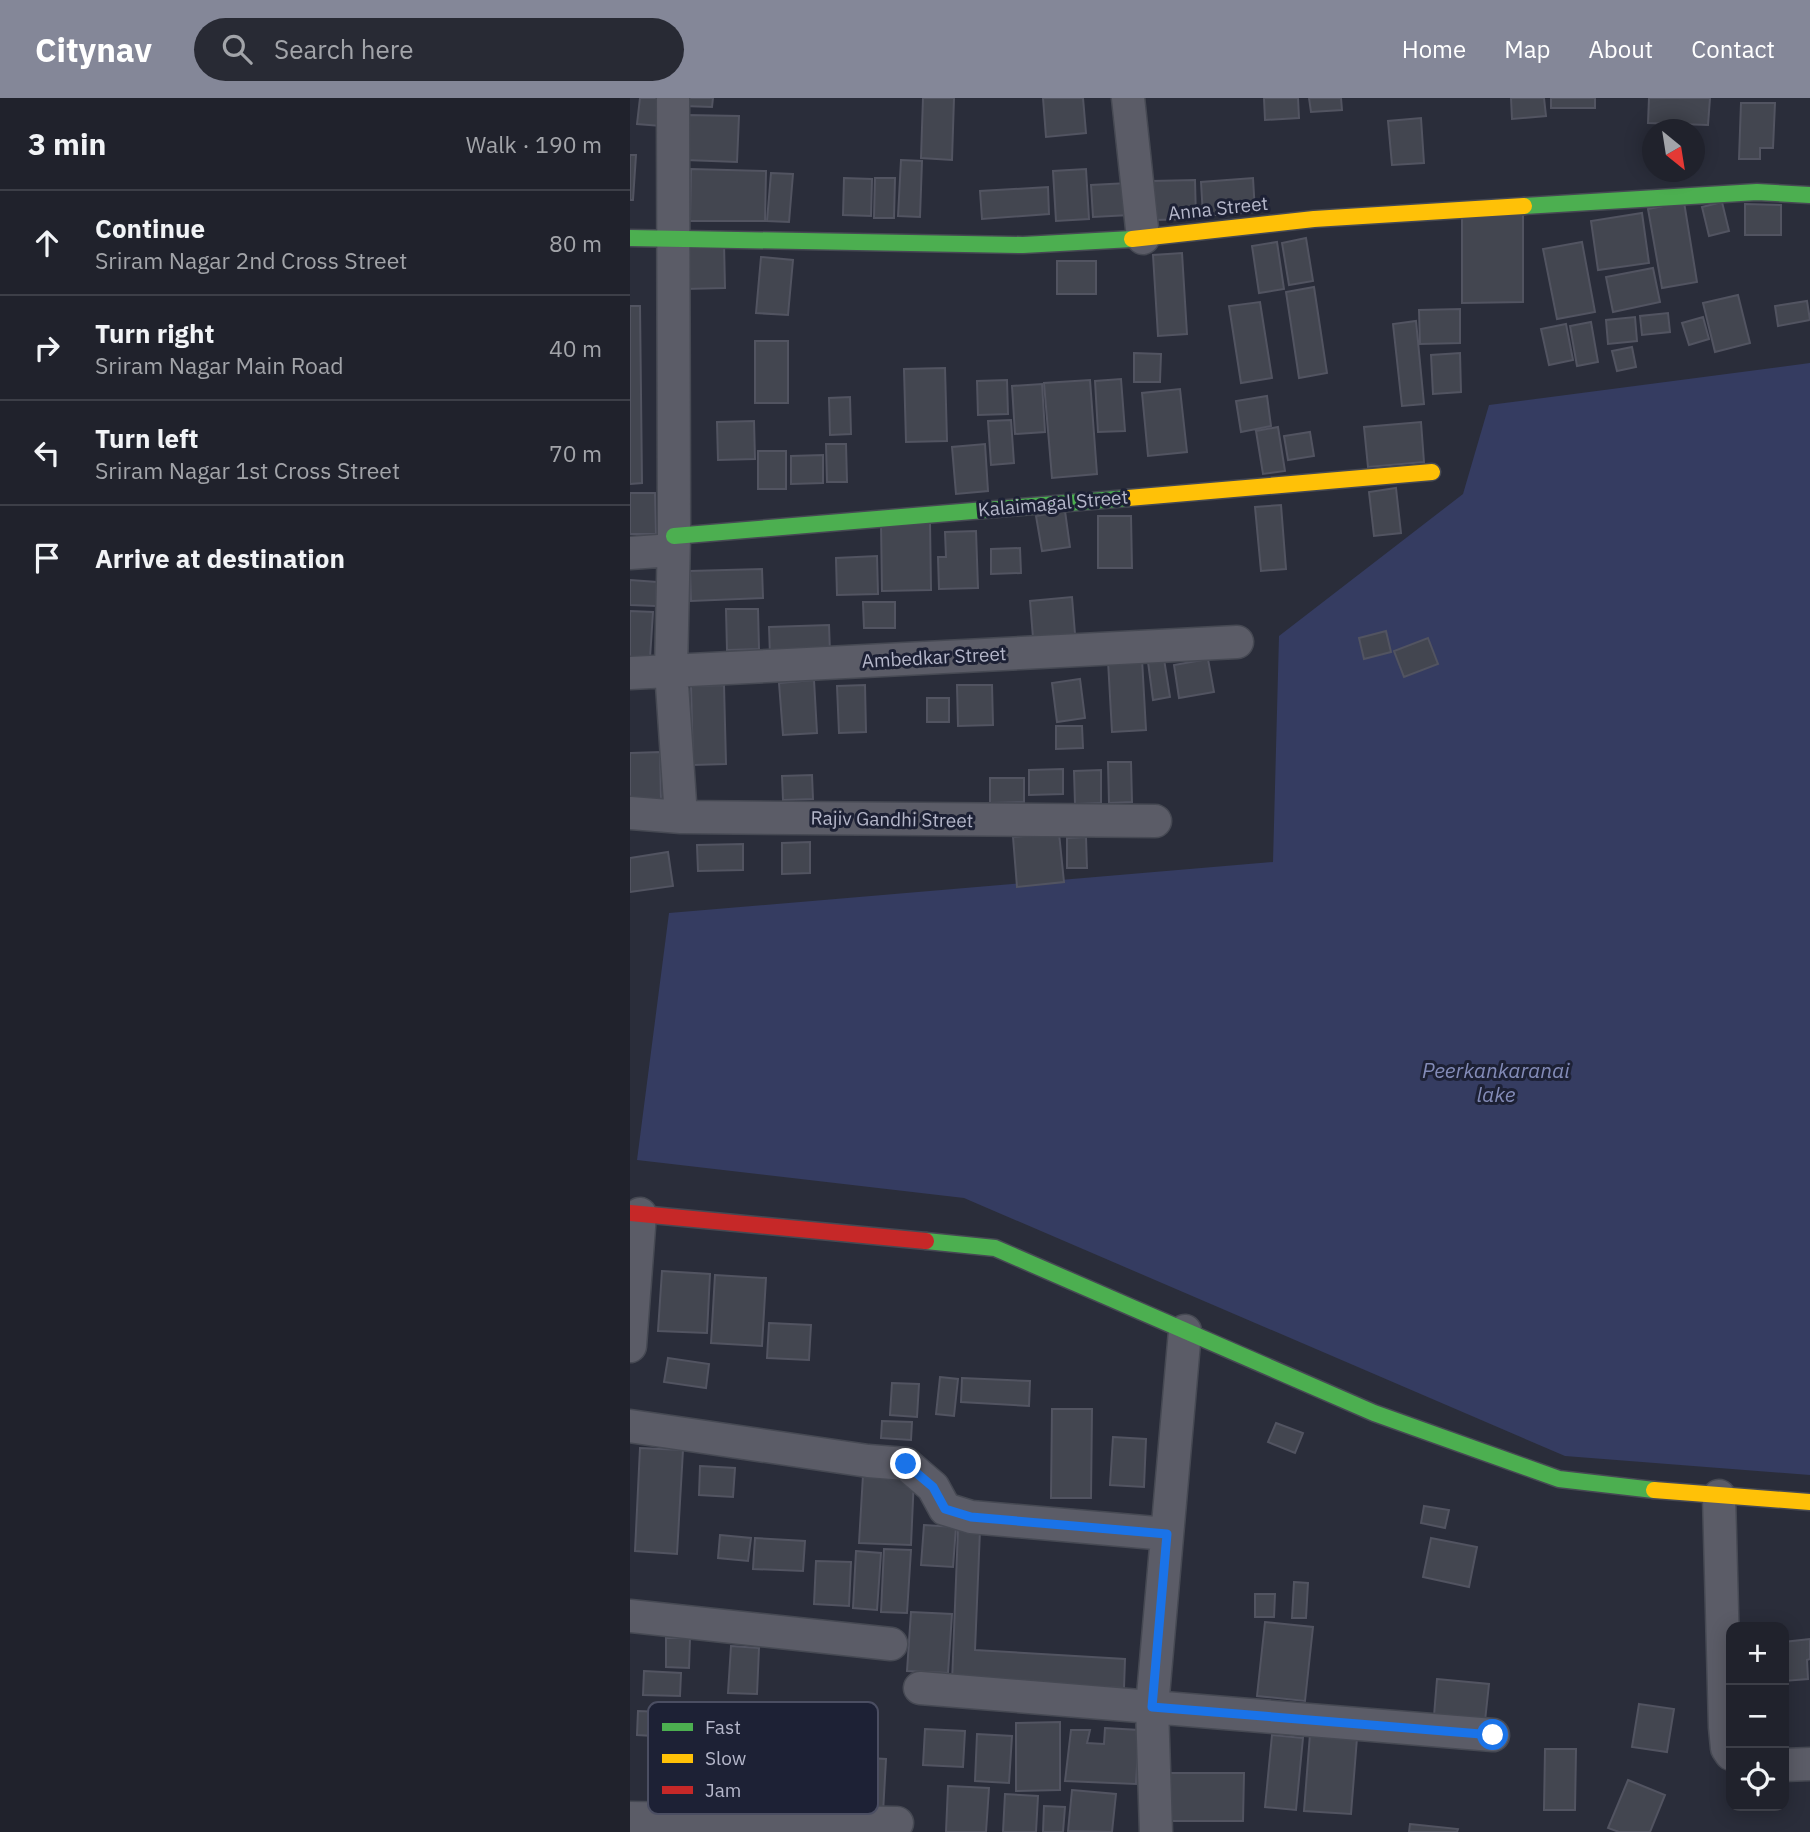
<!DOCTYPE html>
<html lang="en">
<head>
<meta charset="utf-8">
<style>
  body { margin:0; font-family:"IBM Plex Sans",sans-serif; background:#282a34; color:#f1f3f6 }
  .controls { position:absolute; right:21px; bottom:21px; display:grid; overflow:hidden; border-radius:14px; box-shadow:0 4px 18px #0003 }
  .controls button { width:63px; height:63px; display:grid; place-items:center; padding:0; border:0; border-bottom:2px solid #3d3f48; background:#20222c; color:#f1f3f6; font:35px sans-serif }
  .compass { position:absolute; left:1012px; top:21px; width:63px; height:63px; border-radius:50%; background:#20222c; box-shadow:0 4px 18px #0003; rotate:150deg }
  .stop { position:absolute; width:21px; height:21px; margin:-16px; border:5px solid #1a73e8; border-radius:50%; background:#fff }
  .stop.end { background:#1a73e8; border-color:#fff; box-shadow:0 2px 7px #0008 }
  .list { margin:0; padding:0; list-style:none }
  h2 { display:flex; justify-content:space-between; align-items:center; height:91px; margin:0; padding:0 28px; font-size:30px }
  h2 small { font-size:23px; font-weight:400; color:#a2a4a9 }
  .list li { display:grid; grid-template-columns:46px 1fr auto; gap:21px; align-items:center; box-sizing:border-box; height:105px; padding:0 28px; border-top:2px solid #3d3f48 }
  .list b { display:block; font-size:26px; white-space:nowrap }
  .list p { margin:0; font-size:23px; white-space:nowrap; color:#a2a4a9 }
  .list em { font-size:23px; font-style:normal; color:#a2a4a9 }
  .icon { flex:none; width:38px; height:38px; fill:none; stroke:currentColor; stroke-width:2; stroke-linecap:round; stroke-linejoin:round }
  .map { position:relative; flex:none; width:1180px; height:1734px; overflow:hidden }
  header { display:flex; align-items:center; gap:42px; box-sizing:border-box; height:98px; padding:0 35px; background:#848798; color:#fff }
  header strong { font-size:33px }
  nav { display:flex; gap:38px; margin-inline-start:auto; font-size:24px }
  .search { width:490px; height:63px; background:#282a34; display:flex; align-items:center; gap:18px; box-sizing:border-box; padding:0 24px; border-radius:38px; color:#a2a4a9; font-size:26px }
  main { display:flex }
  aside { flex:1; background:#20222c }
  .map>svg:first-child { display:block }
  .water { fill:#353c61 }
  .building { fill:#434650; stroke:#525461; stroke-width:2 }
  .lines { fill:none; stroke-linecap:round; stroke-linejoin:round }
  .street-casing { stroke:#464953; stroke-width:35 }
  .fast-casing { stroke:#464953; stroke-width:19 }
  .slow-casing { stroke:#464953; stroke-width:19 }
  .jam-casing { stroke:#464953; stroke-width:19 }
  .street { stroke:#5b5c67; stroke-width:32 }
  .fast { stroke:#4caf50; stroke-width:16 }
  .slow { stroke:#ffc107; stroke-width:16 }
  .jam { stroke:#c62828; stroke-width:16 }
  .route { stroke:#1a73e8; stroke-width:9 }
  .labels { text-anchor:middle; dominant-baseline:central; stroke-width:6; stroke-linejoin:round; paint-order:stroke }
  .street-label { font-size:19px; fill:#b5b7ca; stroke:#1d2135 }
  .water-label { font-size:21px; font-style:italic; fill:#838bb7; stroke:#1d2135 }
  .key { fill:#1d2135; stroke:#4b4e62; stroke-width:2 }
  .key-label { font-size:19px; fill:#b5b7ca }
</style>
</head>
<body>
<header>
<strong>Citynav</strong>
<div class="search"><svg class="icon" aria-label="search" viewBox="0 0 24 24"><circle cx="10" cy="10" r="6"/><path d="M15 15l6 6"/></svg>Search here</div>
<nav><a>Home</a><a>Map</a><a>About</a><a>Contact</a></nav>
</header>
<main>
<aside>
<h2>3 min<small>Walk · 190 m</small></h2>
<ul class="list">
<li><svg class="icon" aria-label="ahead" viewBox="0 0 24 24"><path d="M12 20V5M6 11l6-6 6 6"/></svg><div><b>Continue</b><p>Sriram Nagar 2nd Cross Street</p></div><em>80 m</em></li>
<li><svg class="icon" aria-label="right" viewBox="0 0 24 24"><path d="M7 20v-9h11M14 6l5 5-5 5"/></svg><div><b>Turn right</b><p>Sriram Nagar Main Road</p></div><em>40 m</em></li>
<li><svg class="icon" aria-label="left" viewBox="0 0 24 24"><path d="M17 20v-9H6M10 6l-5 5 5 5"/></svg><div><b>Turn left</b><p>Sriram Nagar 1st Cross Street</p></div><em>70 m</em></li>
<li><svg class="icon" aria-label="arrive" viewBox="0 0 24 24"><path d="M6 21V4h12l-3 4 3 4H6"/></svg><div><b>Arrive at destination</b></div></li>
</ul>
</aside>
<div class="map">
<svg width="1180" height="1734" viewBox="0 0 1180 1734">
  <rect width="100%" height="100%" fill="#2a2d3a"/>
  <path class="water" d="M1180,265V1377L935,1358L334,1100L7,1062L39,815L643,764L649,538L833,396L859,307Z"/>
  <path class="building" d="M10,0H34L31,28L7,26Z
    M54,0H83L82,9L54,8Z
    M293,0H324L322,62L291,60Z
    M413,0H453L456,35L416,39Z
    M634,0H668L669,20L635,22Z
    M679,0H711L712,12L681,14Z
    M881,0H914L916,18L882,21Z
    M921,0H965V10H921Z
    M1019,0H1080L1078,27L1018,25Z
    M1111,5H1145L1143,50H1130V61H1109Z
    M57,17L109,18L107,64L56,62Z
    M791,20L794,65L762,67L758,23Z
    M0,57H6L3,102H0Z
    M271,62L292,63L290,119L268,118Z
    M61,71L136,73L135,123H60Z
    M456,71L459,121L426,123L423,73Z
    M141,75L163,76L159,124L137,123Z
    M214,80L242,81L241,118L213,117Z
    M245,80H265L264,120H244Z
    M623,80L625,114L573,118L571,84Z
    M565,82L566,121L523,122L522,83Z
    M498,85L500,117L463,119L461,87Z
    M418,89L419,116L352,121L350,93Z
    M1054,104L1067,184L1032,190L1018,111Z
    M1092,104L1099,133L1079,138L1072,109Z
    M1115,106L1151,107V137H1115Z
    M893,113V204L832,205V114Z
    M1012,115L1019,165L968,172L961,123Z
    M676,140L683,183L659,187L652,145Z
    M647,144L654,191L629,195L622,148Z
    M952,144L965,214L927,221L913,151Z
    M94,145L95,190L55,191L54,146Z
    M552,155L557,236L528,238L523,157Z
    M131,159L163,162L158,217L126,215Z
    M427,163H466V196H427Z
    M1023,170L1030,204L983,214L976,179Z
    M684,189L697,275L669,280L656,194Z
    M1108,197L1120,245L1085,254L1073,205Z
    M1177,203L1180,222L1148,228L1145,208Z
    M630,204L642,280L611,285L599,208Z
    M0,208H10L12,385L0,386Z
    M830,211V245L790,246L789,212Z
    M1038,215L1040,234L1012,237L1010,218Z
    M1005,219L1007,243L978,246L976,222Z
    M1073,219L1079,241L1059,247L1052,225Z
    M786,223L794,306L772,308L763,226Z
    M961,224L968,264L947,268L940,228Z
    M936,226L943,262L919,267L911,231Z
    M125,243H158V305H125Z
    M1002,249L1006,269L987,273L982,253Z
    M504,255L531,256L530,284H504Z
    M830,255L831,294L803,296L801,257Z
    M315,270L317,343L276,344L274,271Z
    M491,281L495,333L468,334L465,283Z
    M377,282L378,316L348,317L347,283Z
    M460,282L467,376L422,380L414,285Z
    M412,286L415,334L385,336L382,288Z
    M550,291L557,354L518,358L512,295Z
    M637,298L641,328L611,334L606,303Z
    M220,299L221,336L200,337L199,300Z
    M381,322L384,365L361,367L358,323Z
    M124,323L125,361L88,362L87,324Z
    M791,324L794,364L738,369L734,329Z
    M648,329L655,373L633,376L626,333Z
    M680,334L684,358L658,362L654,338Z
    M196,346H216L217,384H197Z
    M355,346L358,393L326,396L322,349Z
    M128,353H156V391H128Z
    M193,357V385L161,386V358Z
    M766,390L771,435L744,438L739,394Z
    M0,395H25L26,436H0Z
    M651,407L656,471L631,473L625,409Z
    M435,413L440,449L412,453L406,418Z
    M468,418H501L502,470H468Z
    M300,424L301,492L252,493L251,425Z
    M346,433L348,490L309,491L308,459H316L315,434Z
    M390,450L391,475L361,476V451Z
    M247,458L248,496L207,497L206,460Z
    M132,471L133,500L61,503L60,473Z
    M0,482L27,484L26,508L0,507Z
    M442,499L446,548L404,552L400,503Z
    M233,504H265V530H234Z
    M96,511H128L129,551L97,552Z
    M0,513L23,514L20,560L0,559Z
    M199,527L200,555L140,557L139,529Z
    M756,533L761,554L734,561L729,540Z
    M798,540L808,566L774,579L764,553Z
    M512,561L516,632L482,634L478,563Z
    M534,561L540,599L523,602L518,564Z
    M578,561L584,594L549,600L544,567Z
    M450,581L455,620L427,624L422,585Z
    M184,582L187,635L153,637L149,585Z
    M94,587L96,666L63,667L61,588Z
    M235,587L236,634L209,635L207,588Z
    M327,587H362L363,627L328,628Z
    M297,600H319V624H297Z
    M426,628H452L453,650L426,651Z
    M30,654L31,703L0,704V655Z
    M478,664H501L502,704L479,705Z
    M433,671V696L399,697V672Z
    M471,672V705L445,706L444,673Z
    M182,677L183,701L153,702L152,678Z
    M360,680H394V704L360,705Z
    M429,735L434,784L387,789L383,739Z
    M456,739L457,770H437V740Z
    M180,744V775L152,776V745Z
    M113,746V772L68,773L67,747Z
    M38,754L43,788L0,794V760Z
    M32,1173L80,1176L77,1235L28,1233Z
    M85,1177L136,1180L132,1248L81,1245Z
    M139,1225L181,1227L179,1262L137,1260Z
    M38,1260L79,1266L76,1290L34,1284Z
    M310,1279L328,1281L324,1318L306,1316Z
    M332,1280L400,1283L399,1308L331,1304Z
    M262,1285L289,1286L287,1319L260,1317Z
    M422,1311H462L461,1400H421Z
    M252,1323L282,1324L281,1342L251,1340Z
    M646,1325L673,1335L665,1355L638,1344Z
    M483,1339L516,1341L514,1389L480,1387Z
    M10,1350L53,1352L47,1456L5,1453Z
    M70,1368L105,1370L103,1399L69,1397Z
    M233,1377L284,1379L281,1447L229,1445Z
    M794,1408L819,1412L815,1430L791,1425Z
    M294,1427L326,1429L323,1469L291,1467Z
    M328,1431L350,1432L345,1552L495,1561L494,1590L322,1584Z
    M90,1437L121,1440L118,1463L88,1460Z
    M125,1440L175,1443L173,1473L123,1471Z
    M801,1440L847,1449L839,1489L793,1479Z
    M254,1451L281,1452L277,1515L251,1514Z
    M226,1453L251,1455L247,1512L223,1510Z
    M186,1463L221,1464L219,1508L184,1506Z
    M664,1484L678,1485L676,1520H662Z
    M625,1496H645L644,1519H625Z
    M281,1514L322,1516L318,1575L277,1573Z
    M635,1524L683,1529L675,1603L627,1598Z
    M36,1540H60L59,1570L36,1569Z
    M1180,1541V1561L1177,1562L1178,1581L1154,1583V1544Z
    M101,1548L129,1550L127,1596L98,1595Z
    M14,1573L51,1575L50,1598L13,1597Z
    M807,1581L859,1586L855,1623L804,1618Z
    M1009,1606L1044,1611L1037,1654L1002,1649Z
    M8,1613L60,1615L58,1640L7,1637Z
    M430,1624V1692L386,1693V1625Z
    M475,1630L509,1632L506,1686L435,1683L441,1632H460L457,1645L474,1646Z
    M295,1631L335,1633L333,1669L293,1667Z
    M347,1636L382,1638L379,1685L345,1683Z
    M680,1636L727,1640L721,1716L674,1713Z
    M642,1637L673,1640L666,1712L635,1709Z
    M915,1651H946L945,1712H914Z
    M221,1659L256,1661L253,1715L218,1713Z
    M535,1675H614L613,1723H535Z
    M998,1682L1035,1697L1020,1734H989L978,1730Z
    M318,1688L359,1690L356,1734H316Z
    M442,1692L486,1696L482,1734L438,1733Z
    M375,1696L408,1698L406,1734H373Z
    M414,1708L435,1709L433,1734H413Z
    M780,1726L828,1731L827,1734H779Z"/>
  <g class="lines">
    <g class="street-casing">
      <path id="street" d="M43,0L44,438L41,572L51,719
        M498,0L513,140
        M0,455L43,452
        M0,575L607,544
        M0,715L51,719L525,723
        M0,1248L10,1116
        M0,1328L238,1363L276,1366L303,1389L315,1411L341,1419L537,1436
        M1089,1398L1095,1629L1097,1650L1101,1656
        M0,1518L261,1546
        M290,1590L863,1637
        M1154,1667L1180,1666
        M0,1720L267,1725
        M526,1734L522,1609L555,1233"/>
    </g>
    <g class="fast-casing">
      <path id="fast" d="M894,108L1127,94L1180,97
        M0,140L393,147L502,141
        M44,438L498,400
        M296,1143L365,1150L744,1315L929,1381L1024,1392"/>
    </g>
    <g class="slow-casing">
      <path id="slow" d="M502,141L684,121L894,108
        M498,400L802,374
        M1024,1392L1180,1404"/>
    </g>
    <g class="jam-casing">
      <path id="jam" d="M0,1115L296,1143"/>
    </g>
    <use href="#street" class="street"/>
    <use href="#fast" class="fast"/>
    <use href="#slow" class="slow"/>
    <use href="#jam" class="jam"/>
  </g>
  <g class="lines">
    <path class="route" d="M276,1366L303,1389L315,1411L341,1419L537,1436L522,1609L863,1637"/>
  </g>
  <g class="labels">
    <g class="street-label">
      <text transform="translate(588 110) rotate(-6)">Anna Street</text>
      <text transform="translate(423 405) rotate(-5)">Kalaimagal Street</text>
      <text transform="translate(304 559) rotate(-3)">Ambedkar Street</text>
      <text transform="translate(262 721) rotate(1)">Rajiv Gandhi Street</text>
    </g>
    <g class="water-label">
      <text x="866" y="972">Peerkankaranai<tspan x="866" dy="24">lake</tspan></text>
    </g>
  </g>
  <rect x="18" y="1604" width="230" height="112" rx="10" class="key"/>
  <rect x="32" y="1625" width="31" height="8" fill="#4caf50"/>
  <rect x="32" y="1656" width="31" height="9" fill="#ffc107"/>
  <rect x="32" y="1688" width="31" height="8" fill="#c62828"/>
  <g class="key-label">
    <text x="75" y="1636">Fast</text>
    <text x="75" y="1667">Slow</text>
    <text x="75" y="1699">Jam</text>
  </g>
</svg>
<div class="controls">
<button>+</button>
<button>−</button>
<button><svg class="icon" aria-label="locate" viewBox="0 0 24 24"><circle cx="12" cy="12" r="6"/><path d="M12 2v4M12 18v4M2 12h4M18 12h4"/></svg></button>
</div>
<svg class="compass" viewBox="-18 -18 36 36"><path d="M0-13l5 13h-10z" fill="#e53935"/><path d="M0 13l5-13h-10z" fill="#a2a4a9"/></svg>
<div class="stop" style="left:863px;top:1637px"></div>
<div class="stop end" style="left:276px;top:1366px"></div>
</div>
</main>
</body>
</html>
